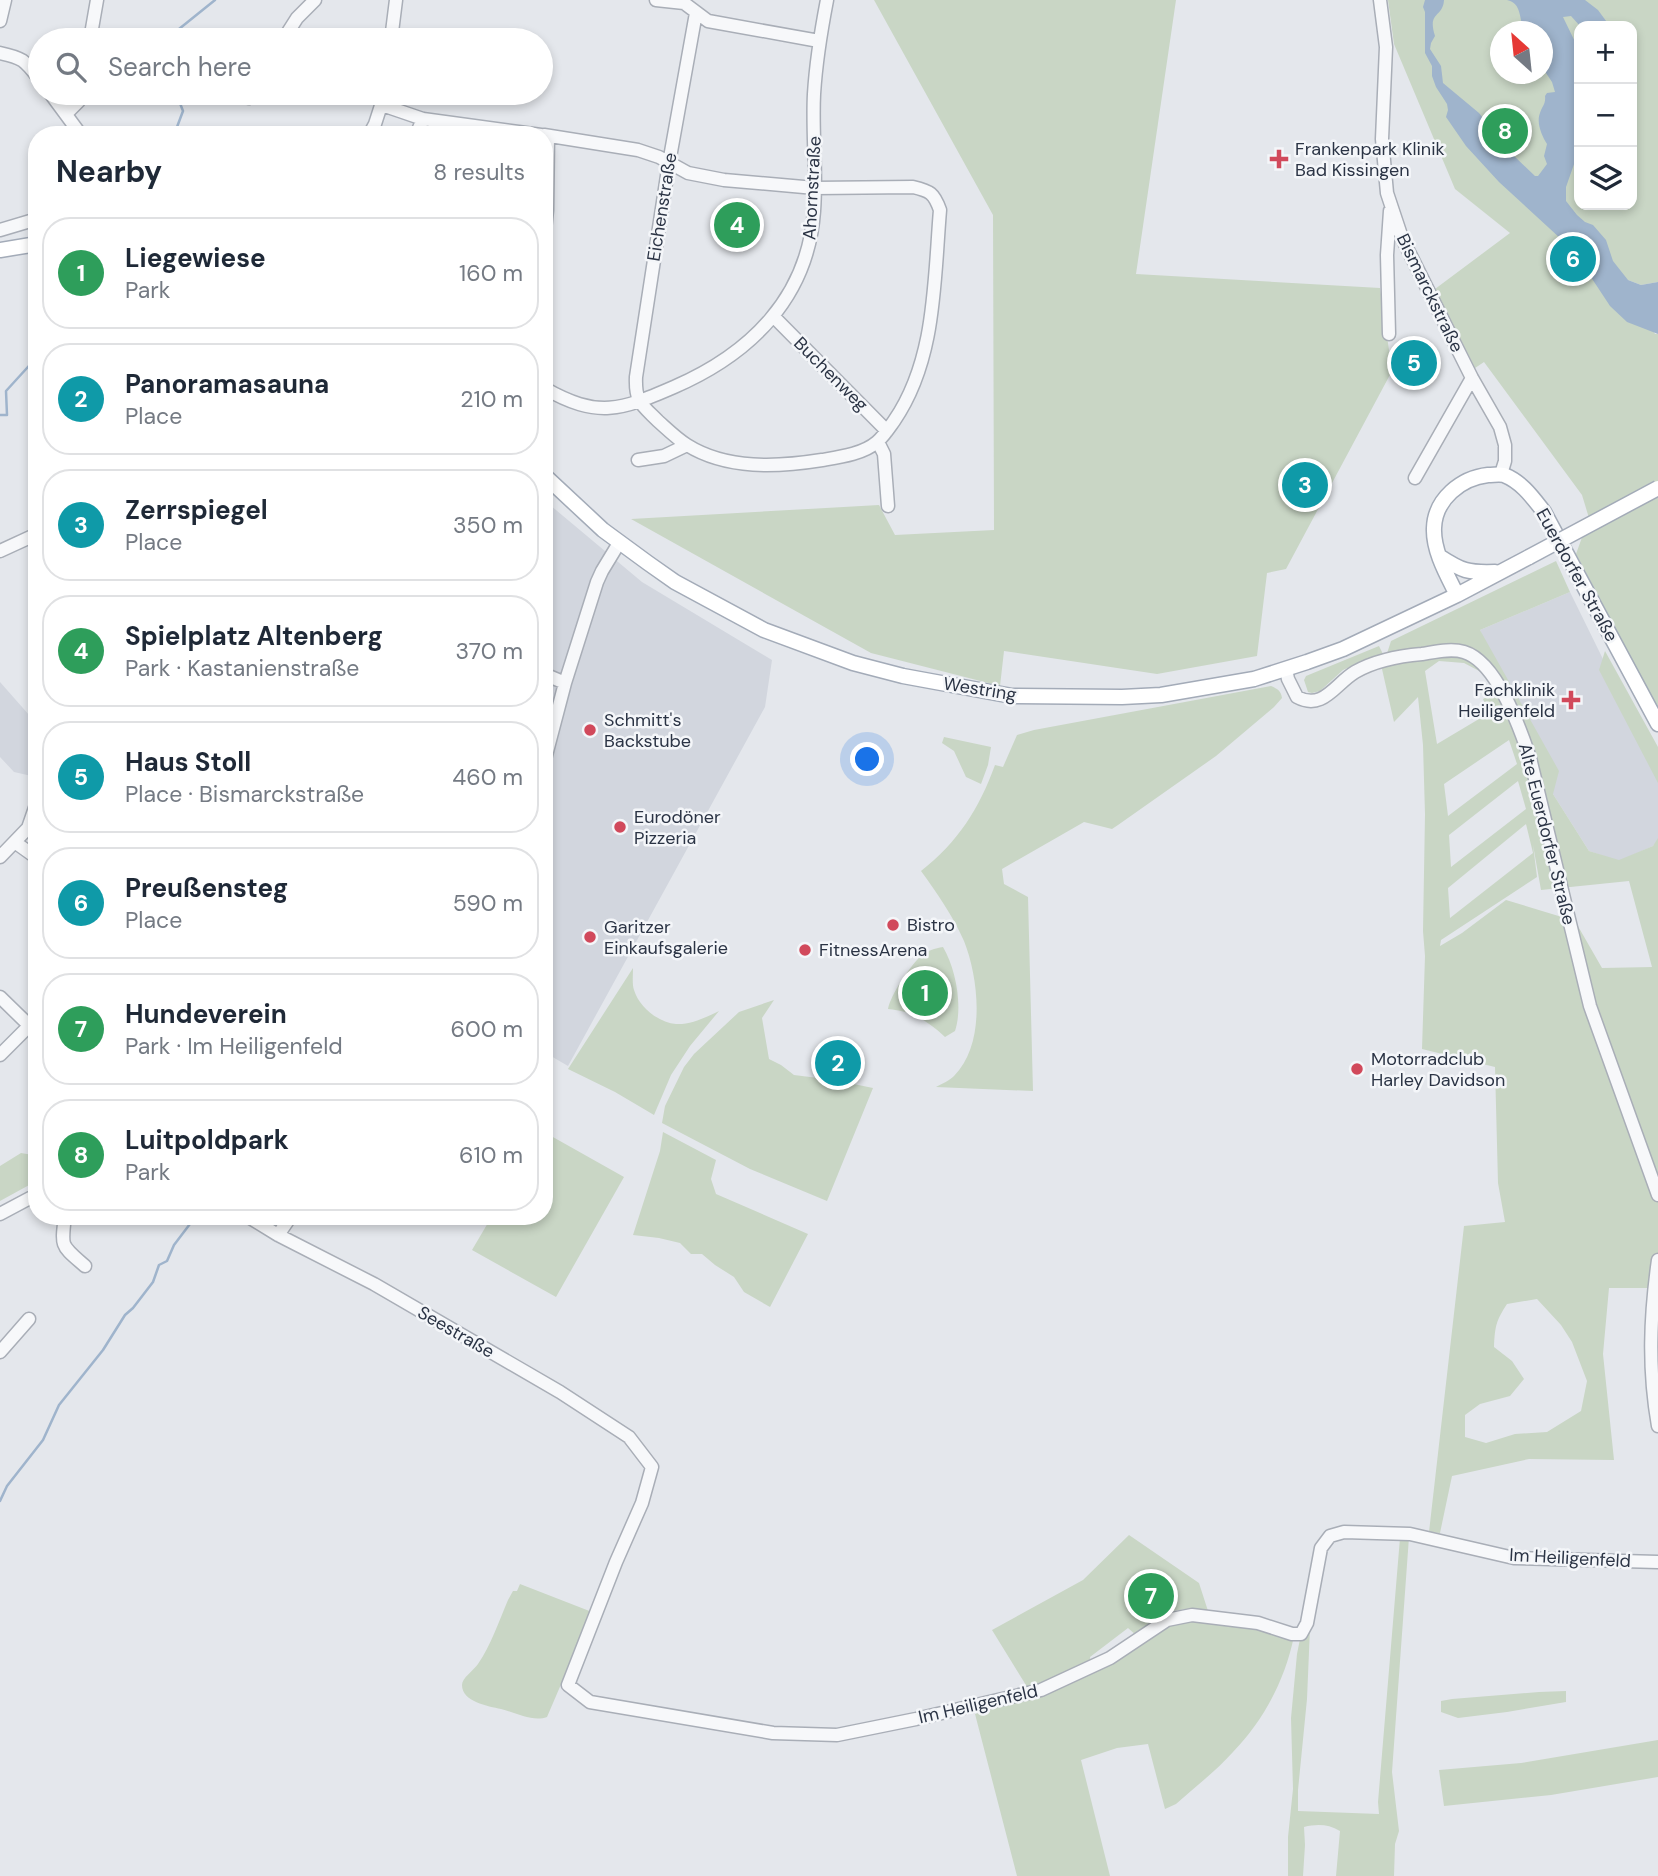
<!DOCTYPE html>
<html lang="en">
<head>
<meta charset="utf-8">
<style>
  body { margin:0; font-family:"DM Sans",sans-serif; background:#f2f2f3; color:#1f2937 }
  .controls { position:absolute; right:21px; top:21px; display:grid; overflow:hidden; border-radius:14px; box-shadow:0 4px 10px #0003 }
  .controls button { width:63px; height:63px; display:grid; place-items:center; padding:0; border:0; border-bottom:2px solid #e0e1e3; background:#fff; color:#1f2937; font:35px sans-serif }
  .compass { position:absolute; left:1490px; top:21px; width:63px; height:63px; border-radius:50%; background:#fff; box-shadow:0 4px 10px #0003; rotate:333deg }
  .you { position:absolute; left:868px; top:760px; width:24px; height:24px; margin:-18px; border:5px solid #fff; border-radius:50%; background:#1a73e8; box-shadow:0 0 0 10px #1a73e833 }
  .badge { display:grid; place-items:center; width:46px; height:46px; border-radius:50%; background:#d1495b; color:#fff; font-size:23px; font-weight:700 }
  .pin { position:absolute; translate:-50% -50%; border:4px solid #fff; box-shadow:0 2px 7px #0006 }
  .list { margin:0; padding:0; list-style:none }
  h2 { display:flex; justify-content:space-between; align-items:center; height:91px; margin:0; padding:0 28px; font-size:30px }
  h2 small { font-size:23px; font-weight:400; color:#747a83 }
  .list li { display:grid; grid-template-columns:46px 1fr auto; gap:21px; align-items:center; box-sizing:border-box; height:112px; margin:0 14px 14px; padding:0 14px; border:2px solid #e0e1e3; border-radius:28px }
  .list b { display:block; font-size:26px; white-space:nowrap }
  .list p { margin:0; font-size:23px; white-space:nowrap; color:#747a83 }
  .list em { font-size:23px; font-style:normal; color:#747a83 }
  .icon { flex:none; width:38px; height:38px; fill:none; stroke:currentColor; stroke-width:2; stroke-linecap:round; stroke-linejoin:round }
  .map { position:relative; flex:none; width:1658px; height:1876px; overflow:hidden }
  .search { position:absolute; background:#fff; box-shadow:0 4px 10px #0003; left:28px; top:28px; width:525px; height:77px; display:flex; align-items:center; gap:18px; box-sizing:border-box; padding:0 24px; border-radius:38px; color:#747a83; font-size:26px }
  .panel { position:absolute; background:#fff; box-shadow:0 4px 10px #0003; left:28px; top:126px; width:525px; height:1099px; border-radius:28px }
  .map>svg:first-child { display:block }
  .built { fill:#d2d6de }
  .green { fill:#c9d6c5; fill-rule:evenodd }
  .water { fill:#9fb4cc }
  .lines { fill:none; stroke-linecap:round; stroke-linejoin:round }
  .stream { stroke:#9fb4cc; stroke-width:2.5 }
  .minor-casing { stroke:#a9aeb7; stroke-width:15 }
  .major-casing { stroke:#a3abb8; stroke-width:17 }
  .minor { stroke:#f7f8fa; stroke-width:12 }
  .major { stroke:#fff; stroke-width:14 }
  .major-bridge-casing { stroke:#a3abb8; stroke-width:17; stroke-linecap:butt }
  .major-bridge { stroke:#fff; stroke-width:14 }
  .poi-dot { fill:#d1495b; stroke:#f4f6f9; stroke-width:2.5 }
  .labels { text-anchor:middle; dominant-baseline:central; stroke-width:5; stroke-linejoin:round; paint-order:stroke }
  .poi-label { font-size:18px; fill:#2b3445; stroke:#f4f6f9; text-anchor:start }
  .street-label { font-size:18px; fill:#2b3445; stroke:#f4f6f9 }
</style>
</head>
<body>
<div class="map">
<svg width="1658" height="1876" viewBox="0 0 1658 1876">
  <rect width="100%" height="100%" fill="#e4e7ec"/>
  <path class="built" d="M544,500L642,582L772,660L765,707L568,1066L544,1052Z
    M1570,592L1658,771V840L1653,846L1619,861L1589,851L1553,794L1480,630Z
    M0,682L37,724L36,777L14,772L0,757Z"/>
  <path class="green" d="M874,0H1176L1136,274L1380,288L1392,371L1286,569L1267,573L1257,656L1157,674L1004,651L1000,686L871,653L631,519L879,505L895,535L994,530L993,215Z
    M1388,0H1658V282L1641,285L1628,280L1655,334H1658V708L1576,554L1589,518L1582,495L1484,362L1475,368L1435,289L1510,233L1455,189L1394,44ZM1579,26H1632V205H1579ZM1500,32H1542V74H1500Z
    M1556,561L1570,592L1480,630L1559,771L1553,794L1589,851L1619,860L1653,846L1658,838V1272L1649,1288H1609L1603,1354L1614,1460L1529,1459L1452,1476L1440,1533L1429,1532L1464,1226L1505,1222L1498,1183L1495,1067L1422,1049L1425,956L1423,931L1425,814L1423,745L1418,697L1394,722L1382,669L1391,641ZM1439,661L1464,663L1485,674L1494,693L1483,699L1489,713L1437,744L1425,671ZM1509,740L1517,764L1448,816L1444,784ZM1518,781L1526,809L1451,867L1449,835ZM1526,824L1533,853L1450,918L1448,888ZM1533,845L1541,890L1629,881L1652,967L1602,968L1575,921L1506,900L1462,933L1440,946L1441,940L1537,877ZM1537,1299L1561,1325L1572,1342L1587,1381L1581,1411L1547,1432L1515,1434L1486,1443L1465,1437V1415L1480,1404L1510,1396L1524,1379L1512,1361L1494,1347C1495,1326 1496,1321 1507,1304Z
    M1379,646L1383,654L1358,663L1343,670L1320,691L1312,693L1308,692L1304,680L1306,676Z
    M1605,651L1658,747V783L1599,670Z
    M1271,686C1278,689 1281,691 1282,698L1274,707L1216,756L1118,825L1112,829L1084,822L1002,869L1004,884L1028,897L1033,1091L936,1087C942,1084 950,1080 954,1076C986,1044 979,979 964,941C953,916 937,893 921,871C958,842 979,809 995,765L1003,767L1017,735L1034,730Z
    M944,737L991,747L988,765L981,784L966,777L954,751L942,743Z
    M943,947C956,969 963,1007 955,1031L945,1037C928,1021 912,1011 888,1009C891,994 910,966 921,956C927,951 935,948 943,947Z
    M633,968C633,975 632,984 634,990C639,1007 659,1023 676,1024C690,1025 707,1017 719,1011L690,1046L671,1075L654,1115L615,1092L568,1069Z
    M774,1000L762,1018L769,1059L781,1065L794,1075L834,1080L873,1088L827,1201L750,1169L662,1123L665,1106L684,1067L694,1054L739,1012Z
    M544,1132L624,1177L556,1297L472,1250L492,1216H544Z
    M663,1132L716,1160L711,1179L716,1194L808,1234L770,1307L744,1292L734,1277L715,1265L702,1254H691L680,1243L659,1238L633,1235L660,1151Z
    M21,1153L33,1155L31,1184L0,1201V1166Z
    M1129,1535L1199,1583L1208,1611L1186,1609L1173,1611L1137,1636L1128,1628L1090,1657L1091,1663L1029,1690L992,1630L1083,1580Z
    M1409,1537L1392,1772L1399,1831L1395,1844L1394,1876H1336L1340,1831C1328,1824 1317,1824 1304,1827L1305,1845L1303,1876H1288V1837L1293,1789L1291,1718L1297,1654L1300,1639L1310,1628L1307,1699L1298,1790V1811L1379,1814L1378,1802L1400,1538Z
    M520,1584L592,1612L547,1717C533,1722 516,1713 501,1709C488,1706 462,1702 462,1685C462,1678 474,1670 478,1664C491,1645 499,1621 508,1600L513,1591H517Z
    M1182,1619L1248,1624L1294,1636C1285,1680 1264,1720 1233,1752C1216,1771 1195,1787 1176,1804L1165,1809L1148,1744L1117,1748L1081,1760L1110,1876H1017L975,1714L1036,1696Z
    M1566,1691V1702L1507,1712L1458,1718L1441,1712V1701L1452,1699L1539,1692Z
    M1658,1740V1777L1551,1795L1444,1806L1439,1770L1521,1763Z"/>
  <path class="water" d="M1425,0H1444C1443,18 1427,11 1435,36L1431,43L1430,49L1441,66L1443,83L1479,113L1513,155L1535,176H1538L1547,164L1544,156L1547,144C1542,136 1536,123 1540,113C1542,106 1546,104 1545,96L1547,93L1555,92L1552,82L1544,70L1547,60L1543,53L1542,32L1524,31C1519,19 1522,3 1507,0H1585L1598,10L1609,25V26H1580L1571,16L1563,17L1579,50V150L1566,187V201L1577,215L1585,222L1593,225L1606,240L1613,261L1628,280L1641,285L1658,282V334L1627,322L1610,306L1581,262L1561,239L1499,182L1466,146L1446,117L1448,110L1447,104L1436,87L1432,76V66L1425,53V12L1423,7Z"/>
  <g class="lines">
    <path class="stream" d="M177,40L179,29L215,0
      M174,135L183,111L176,93
      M0,415H7L6,391L37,357
      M0,1501L7,1486L43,1440L59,1405L103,1350L125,1315L133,1308L153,1282L159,1265L167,1261L174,1245L196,1216"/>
    <g class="minor-casing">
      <path id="minor" d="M656,0L684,3L708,21L819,41
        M1380,0L1386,47L1382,139L1387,193L1402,238L1472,378L1500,427L1505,445V461L1501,474
        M0,21L5,0
        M90,40L97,0
        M283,40L297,18L315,0
        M391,40L396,0
        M0,53C24,58 25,61 40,80
        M50,93L81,135
        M249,98L252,93
        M382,105L423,119L541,135
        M66,114L79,101L80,93
        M369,135L375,124L385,93
        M416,135L423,119
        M544,135L638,150L659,157L688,173L724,180L815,188L913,187C930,191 934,193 940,210C934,281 936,360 894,421C889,428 884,436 877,442C863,454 840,457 822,460C778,467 727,470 687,445C677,439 667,429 658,421C641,404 635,402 636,377L669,163L696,13
        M0,230L37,219
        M544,240L547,210L548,136
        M774,317L887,431
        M1389,334L1387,255L1390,211
        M544,388C598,419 621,410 674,387C750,354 808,298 814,211C817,172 812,133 814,94C816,62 821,31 827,0
        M878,442L884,454L888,506
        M638,460L664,456L687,445
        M1415,478L1472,378
        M0,551L37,534
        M1286,669L1288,679L1297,697C1323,711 1335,684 1355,672C1376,660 1398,656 1422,654C1435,652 1451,648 1464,652C1497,662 1520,728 1530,758L1590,1006L1658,1195
        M544,674L565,683
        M544,763L565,683L597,582L602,571L619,543
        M16,843L37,858
        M0,857L28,828L37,802
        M0,997L37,1033
        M0,1055L29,1026
        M0,1214L30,1198H37
        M65,1216C61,1248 61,1245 85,1266
        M247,1216L278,1235L374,1284L560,1392L629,1437L652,1467L642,1503L616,1562L568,1685L590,1702L773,1733L837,1735L916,1719L1041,1690L1110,1658L1167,1620L1192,1615L1258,1623L1292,1634H1301L1307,1623L1321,1548L1330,1536L1344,1532L1410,1534L1514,1558L1658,1562
        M278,1235L291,1216
        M1658,1260C1650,1317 1648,1369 1658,1426
        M0,1352L29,1319"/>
    </g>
    <g class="major-casing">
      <path id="major" d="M0,250L37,244
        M544,475L603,530L648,563L675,582L764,630L853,663L903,676L1012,696L1122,697L1161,695L1254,679L1307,662L1343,649L1457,595L1529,557
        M1439,556C1462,571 1468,573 1495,572
        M1457,595C1447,575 1433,551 1434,528C1435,499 1461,478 1488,475C1494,475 1499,474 1504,475C1522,482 1533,498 1544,512L1658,724"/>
    </g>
    <use href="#minor" class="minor"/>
    <use href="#major" class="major"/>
    <g class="major-bridge-casing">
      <path id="major-bridge" d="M1529,557L1658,488"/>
    </g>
    <use href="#major-bridge" class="major-bridge"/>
  </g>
  <g class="poi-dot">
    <path d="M1275.5 148.5h7v7h7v7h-7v7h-7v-7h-7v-7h7z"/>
    <path d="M1567.5 689.5h7v7h7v7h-7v7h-7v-7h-7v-7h7z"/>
    <circle cx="590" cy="730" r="7"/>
    <circle cx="620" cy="827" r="7"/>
    <circle cx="893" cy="925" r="7"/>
    <circle cx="590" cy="937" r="7"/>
    <circle cx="805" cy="950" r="7"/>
    <circle cx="1357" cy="1069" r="7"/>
  </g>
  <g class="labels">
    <g class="poi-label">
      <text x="1295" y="149">Frankenpark Klinik<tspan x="1295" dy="21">Bad Kissingen</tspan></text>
      <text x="1555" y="690" text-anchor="end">Fachklinik<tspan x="1555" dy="21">Heiligenfeld</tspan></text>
      <text x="604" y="720">Schmitt's<tspan x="604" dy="21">Backstube</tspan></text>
      <text x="634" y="817">Eurodöner<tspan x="634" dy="21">Pizzeria</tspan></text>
      <text x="907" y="925">Bistro</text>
      <text x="604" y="927">Garitzer<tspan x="604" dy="21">Einkaufsgalerie</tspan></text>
      <text x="819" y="950">FitnessArena</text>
      <text x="1371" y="1059">Motorradclub<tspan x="1371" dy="21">Harley Davidson</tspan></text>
    </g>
    <g class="street-label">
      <text transform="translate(812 188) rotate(-87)">Ahornstraße</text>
      <text transform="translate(662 207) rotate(-81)">Eichenstraße</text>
      <text transform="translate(1430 293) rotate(64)">Bismarckstraße</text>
      <text transform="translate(831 374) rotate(45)">Buchenweg</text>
      <text transform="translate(1577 575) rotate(61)">Euerdorfer Straße</text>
      <text transform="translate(980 689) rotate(9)">Westring</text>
      <text transform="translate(1547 834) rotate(76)">Alte Euerdorfer Straße</text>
      <text transform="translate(456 1332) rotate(30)">Seestraße</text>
      <text transform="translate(1570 1558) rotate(3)">Im Heiligenfeld</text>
      <text transform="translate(978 1704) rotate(-13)">Im Heiligenfeld</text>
    </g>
  </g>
</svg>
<div class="controls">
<button>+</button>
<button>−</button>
<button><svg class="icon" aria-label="layers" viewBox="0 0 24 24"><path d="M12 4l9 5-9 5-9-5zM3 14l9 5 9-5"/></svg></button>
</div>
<svg class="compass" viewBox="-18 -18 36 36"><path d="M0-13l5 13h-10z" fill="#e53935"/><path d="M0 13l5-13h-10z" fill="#747a83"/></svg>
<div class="you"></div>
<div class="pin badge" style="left:925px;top:993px;background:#2e9e5b">1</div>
<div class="pin badge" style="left:838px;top:1063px;background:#0f9aa8">2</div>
<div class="pin badge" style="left:1305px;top:485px;background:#0f9aa8">3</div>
<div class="pin badge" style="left:737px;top:225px;background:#2e9e5b">4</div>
<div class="pin badge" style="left:1414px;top:363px;background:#0f9aa8">5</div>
<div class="pin badge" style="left:1573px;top:259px;background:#0f9aa8">6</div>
<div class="pin badge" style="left:1151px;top:1596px;background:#2e9e5b">7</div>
<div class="pin badge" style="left:1505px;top:131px;background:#2e9e5b">8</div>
<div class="search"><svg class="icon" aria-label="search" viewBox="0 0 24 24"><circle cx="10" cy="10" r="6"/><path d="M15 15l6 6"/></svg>Search here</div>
<section class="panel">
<h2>Nearby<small>8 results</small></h2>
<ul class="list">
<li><span class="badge" style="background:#2e9e5b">1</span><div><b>Liegewiese</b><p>Park</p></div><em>160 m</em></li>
<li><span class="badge" style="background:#0f9aa8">2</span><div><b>Panoramasauna</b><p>Place</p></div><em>210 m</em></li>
<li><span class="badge" style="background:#0f9aa8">3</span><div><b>Zerrspiegel</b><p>Place</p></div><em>350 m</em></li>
<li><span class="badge" style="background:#2e9e5b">4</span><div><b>Spielplatz Altenberg</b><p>Park · Kastanienstraße</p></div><em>370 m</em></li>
<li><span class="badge" style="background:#0f9aa8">5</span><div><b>Haus Stoll</b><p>Place · Bismarckstraße</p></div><em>460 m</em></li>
<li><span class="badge" style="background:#0f9aa8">6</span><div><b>Preußensteg</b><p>Place</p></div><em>590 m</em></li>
<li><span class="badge" style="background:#2e9e5b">7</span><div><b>Hundeverein</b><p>Park · Im Heiligenfeld</p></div><em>600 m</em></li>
<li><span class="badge" style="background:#2e9e5b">8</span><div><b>Luitpoldpark</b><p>Park</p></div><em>610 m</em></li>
</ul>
</section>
</div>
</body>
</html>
